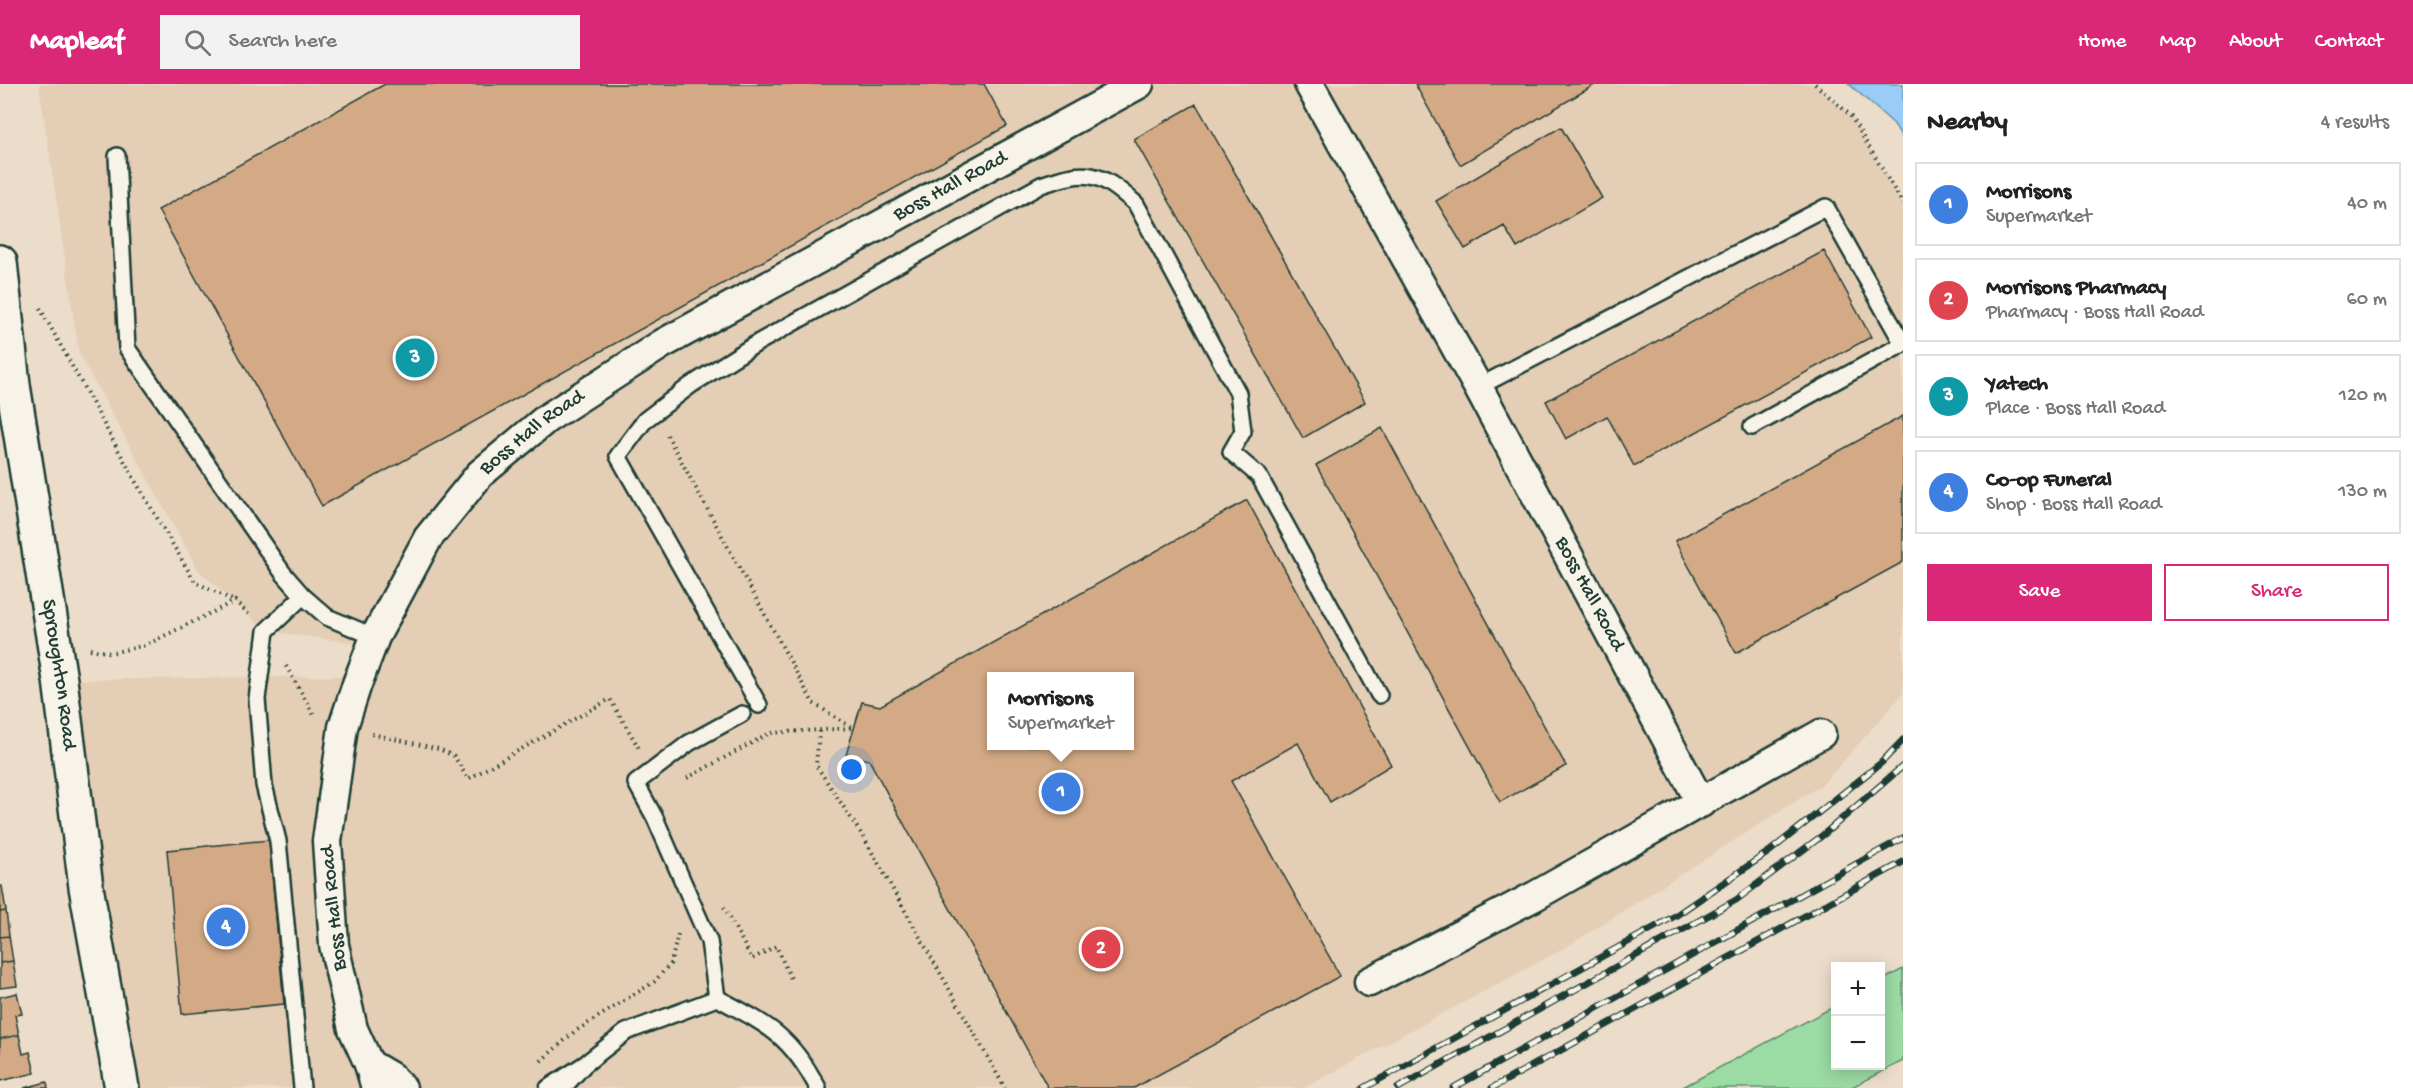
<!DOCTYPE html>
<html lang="en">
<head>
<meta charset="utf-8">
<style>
  body { margin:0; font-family:"Gochi Hand",sans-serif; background:#f2f2f2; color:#222 }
  .controls { position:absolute; right:18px; bottom:18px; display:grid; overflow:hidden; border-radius:0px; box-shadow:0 3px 15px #0003 }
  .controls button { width:54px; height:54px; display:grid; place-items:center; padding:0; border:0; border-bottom:2px solid #e0e0e0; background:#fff; color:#222; font:30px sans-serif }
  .you { position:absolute; left:852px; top:686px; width:21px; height:21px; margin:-15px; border:4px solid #fff; border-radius:50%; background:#1a73e8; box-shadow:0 0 0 9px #1a73e833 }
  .badge { display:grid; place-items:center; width:39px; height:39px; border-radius:50%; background:#db2777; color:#fff; font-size:20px; font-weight:700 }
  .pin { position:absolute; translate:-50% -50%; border:3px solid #fff; box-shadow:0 2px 6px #0006 }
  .popup { position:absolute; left:987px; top:588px; width:147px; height:78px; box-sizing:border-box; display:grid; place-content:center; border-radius:0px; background:#fff; filter:drop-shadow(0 2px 4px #0005); font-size:20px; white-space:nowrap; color:#767676 }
  .popup b { font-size:22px; color:#222 }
  .popup::after { content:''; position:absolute; left:50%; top:100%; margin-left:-12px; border:12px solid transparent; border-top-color:#fff }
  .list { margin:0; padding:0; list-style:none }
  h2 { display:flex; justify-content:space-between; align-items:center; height:78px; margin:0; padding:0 24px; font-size:26px }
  h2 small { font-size:20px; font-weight:400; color:#767676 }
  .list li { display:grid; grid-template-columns:39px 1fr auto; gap:18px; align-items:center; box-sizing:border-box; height:84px; margin:0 12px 12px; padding:0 12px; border:2px solid #e0e0e0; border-radius:0px }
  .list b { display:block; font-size:22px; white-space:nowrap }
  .list p { margin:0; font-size:20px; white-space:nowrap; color:#767676 }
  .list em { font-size:20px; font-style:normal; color:#767676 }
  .actions { display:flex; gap:12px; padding:18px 24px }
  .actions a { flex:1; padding:14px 0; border:2px solid #db2777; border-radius:0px; text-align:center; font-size:21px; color:#db2777 }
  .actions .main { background:#db2777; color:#fff }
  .icon { flex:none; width:33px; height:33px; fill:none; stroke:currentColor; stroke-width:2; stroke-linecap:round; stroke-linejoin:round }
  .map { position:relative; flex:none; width:1903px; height:1004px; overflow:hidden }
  header { display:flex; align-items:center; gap:36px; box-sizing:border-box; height:84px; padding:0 30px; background:#db2777; color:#fff }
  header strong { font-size:28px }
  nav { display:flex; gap:33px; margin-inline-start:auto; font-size:21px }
  .search { width:420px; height:54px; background:#f2f2f2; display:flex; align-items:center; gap:15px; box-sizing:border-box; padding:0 21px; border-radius:0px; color:#767676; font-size:22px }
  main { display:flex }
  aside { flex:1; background:#fff }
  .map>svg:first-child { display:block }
  .built { fill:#e5ceb6; fill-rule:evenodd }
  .green { fill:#9bdba4; stroke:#5d8c6c; stroke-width:1.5 }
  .water { fill:#99cdf7; stroke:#6893a9; stroke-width:1.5 }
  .building { fill:#d4aa86; stroke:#1f3d34; stroke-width:1.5; fill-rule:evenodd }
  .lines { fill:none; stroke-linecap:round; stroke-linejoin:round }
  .lane-casing { stroke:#1f3d34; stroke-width:20 }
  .street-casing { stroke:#1f3d34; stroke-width:33 }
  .secondary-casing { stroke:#1f3d34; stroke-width:38 }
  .path { stroke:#1f3d34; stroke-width:4; stroke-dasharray:1.5 4.5; stroke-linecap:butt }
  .lane { stroke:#f7f3e8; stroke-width:15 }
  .street { stroke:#f7f3e8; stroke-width:28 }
  .secondary { stroke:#f7f3e8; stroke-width:33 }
  .rail-casing { stroke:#1f3d34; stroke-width:7 }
  .rail { stroke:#f7f3e8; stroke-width:4.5; stroke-dasharray:14; stroke-linecap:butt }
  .labels { text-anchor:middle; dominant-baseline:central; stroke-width:5; stroke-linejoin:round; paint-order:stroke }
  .street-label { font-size:21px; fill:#1f3d34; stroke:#f7f3e8 }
</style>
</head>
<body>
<header>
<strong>Mapleaf</strong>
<div class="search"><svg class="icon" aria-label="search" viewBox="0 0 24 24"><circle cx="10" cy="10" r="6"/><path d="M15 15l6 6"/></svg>Search here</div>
<nav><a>Home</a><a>Map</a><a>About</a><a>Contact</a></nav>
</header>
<main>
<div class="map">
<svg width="1903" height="1004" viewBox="0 0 1903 1004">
  <rect width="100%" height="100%" fill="#ecddcb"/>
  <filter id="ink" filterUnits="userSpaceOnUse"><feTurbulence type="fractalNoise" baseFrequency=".0167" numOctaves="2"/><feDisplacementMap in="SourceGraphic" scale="12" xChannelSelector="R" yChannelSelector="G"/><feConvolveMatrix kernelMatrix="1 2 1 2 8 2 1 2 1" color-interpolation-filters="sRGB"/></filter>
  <g filter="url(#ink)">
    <path class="built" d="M39,0H1815L1850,31L1903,120V610L1823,700L1565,864L1304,1004H122L60,596L340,592L374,554L355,559L266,547L198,486L79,270ZM992,592H1130V662H992Z"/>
    <path class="green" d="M1903,885V977L1850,1004H1681L1835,922L1836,982H1880L1881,897Z"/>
    <path class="water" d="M1849,0H1903V55L1894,40Z"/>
    <path class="building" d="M385,0H984L1007,42L322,422L158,126Z
      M1415,0H1596L1460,81Z
      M1196,20L1365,318L1303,354L1134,55Z
      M1561,43L1602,114L1517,164L1504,142L1465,165L1436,117Z
      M1824,167L1871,253L1634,382L1607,332L1566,355L1546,317Z
      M1903,332V478L1736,569L1675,457Z
      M1382,344L1566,682L1500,718L1316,381Z
      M1247,416L1391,681L1330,718L1298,659L1231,697L1340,892L1134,1004H1048L869,676L846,671L862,618L880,622ZM992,592H1130V662H992Z
      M269,756L284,920L182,930L167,766Z
      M0,802H2L6,827L0,828Z
      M6,827L9,852L0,853V828Z
      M9,852L13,877L0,879V853Z
      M13,877L17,902L0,904V879Z
      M17,909L22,930L15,931L19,951L0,955V913Z
      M19,951L23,970L30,968L35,989L0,997V955Z
      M47,998L48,1004H24Z"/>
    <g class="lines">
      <g class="lane-casing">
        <path id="lane" d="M117,72L127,264L283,489L303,512L327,533L375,553
          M1478,303L1826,123L1903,260L1752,343
          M759,621L618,372L645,336L691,301L759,258L1041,101C1087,85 1099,87 1136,120L1238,309L1243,347L1231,368L1259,392L1379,611
          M717,914C768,941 790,951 818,1004
          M585,980L626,948L717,914L709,857L655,734L636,699L689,659L742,630
          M302,1004L278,757L264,701L257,615L266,547L303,512
          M548,1004L585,980L563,1004"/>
      </g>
      <g class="street-casing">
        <g id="street">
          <path id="s1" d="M1309,0L1478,303L1701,719"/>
          <path d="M1369,898L1535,812L1821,650"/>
          <path d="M369,980L391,993L402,1004"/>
          <path id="s2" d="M376,1004L369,980L353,945L334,861L327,757L343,643L357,600L375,553L428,454L480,390L546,335L662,260L1139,0"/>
        </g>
      </g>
      <g class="secondary-casing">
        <g id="secondary">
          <path id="s3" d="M0,178L13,301L60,596L86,803L122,1004"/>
        </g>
      </g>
      <path class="path" d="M1815,0L1850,31L1903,120
        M40,224L137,400L195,498L234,517
        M667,351L813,619L853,644
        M90,565L111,569L146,561L235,517L249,531
        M286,582L314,631
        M819,647L816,681L864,754L1005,1004
        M372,650L439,665L454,672L468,695L610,615L640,666
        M687,694L770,649L853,644
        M724,823L752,875L776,862L791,895
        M541,977L574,948L654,898L671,879L678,850"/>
      <use href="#lane" class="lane"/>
      <use href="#street" class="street"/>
      <use href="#secondary" class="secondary"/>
      <g class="rail-casing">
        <path id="rail" d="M1364,1004L1675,832L1770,767L1881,679L1903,656
          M1398,1004L1736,816L1823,751L1903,682
          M1453,1004L1903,754
          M1492,1004L1903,778"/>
      </g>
      <use href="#rail" class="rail"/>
    </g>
  </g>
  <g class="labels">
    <g class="street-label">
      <text stroke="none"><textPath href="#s2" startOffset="1212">Boss Hall Road</textPath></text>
      <text stroke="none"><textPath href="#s2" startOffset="726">Boss Hall Road</textPath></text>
      <text stroke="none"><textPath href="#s1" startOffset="582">Boss Hall Road</textPath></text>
      <text stroke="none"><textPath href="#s3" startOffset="417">Sproughton Road</textPath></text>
      <text transform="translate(335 824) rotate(-96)">Boss Hall Road</text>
    </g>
  </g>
</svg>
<div class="controls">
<button>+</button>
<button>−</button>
</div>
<div class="you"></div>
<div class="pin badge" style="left:1061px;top:708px;background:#3f7fe0">1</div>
<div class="popup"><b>Morrisons</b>Supermarket</div>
<div class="pin badge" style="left:1101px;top:865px;background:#e0444e">2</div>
<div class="pin badge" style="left:415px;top:274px;background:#0f9aa8">3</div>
<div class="pin badge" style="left:226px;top:843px;background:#3f7fe0">4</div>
</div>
<aside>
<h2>Nearby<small>4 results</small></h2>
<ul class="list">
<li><span class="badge" style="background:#3f7fe0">1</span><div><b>Morrisons</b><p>Supermarket</p></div><em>40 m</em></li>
<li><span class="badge" style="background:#e0444e">2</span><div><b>Morrisons Pharmacy</b><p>Pharmacy · Boss Hall Road</p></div><em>60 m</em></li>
<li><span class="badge" style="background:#0f9aa8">3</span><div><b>Yatech</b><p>Place · Boss Hall Road</p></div><em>120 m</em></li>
<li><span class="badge" style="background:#3f7fe0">4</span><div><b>Co-op Funeral</b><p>Shop · Boss Hall Road</p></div><em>130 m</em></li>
</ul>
<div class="actions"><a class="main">Save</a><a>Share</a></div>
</aside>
</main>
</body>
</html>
